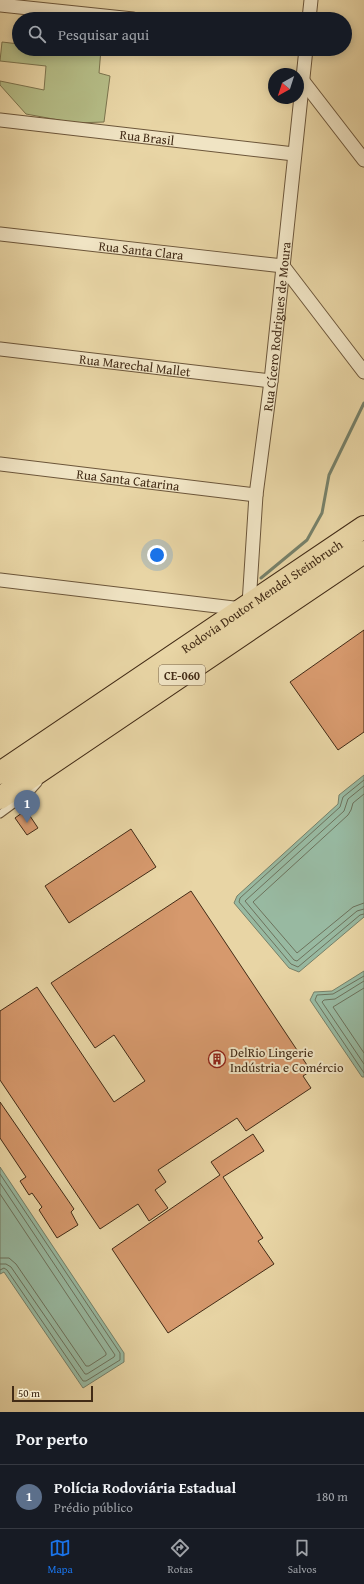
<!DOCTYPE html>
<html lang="pt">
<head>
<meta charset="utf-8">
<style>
  body { margin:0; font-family:"Gentium Book Plus",serif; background:#242831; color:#f1f3f6 }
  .compass { position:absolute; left:268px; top:68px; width:36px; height:36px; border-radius:50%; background:#171b24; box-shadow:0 2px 10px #0003; rotate:219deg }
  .scale { position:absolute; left:12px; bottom:10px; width:81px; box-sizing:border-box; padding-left:4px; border:2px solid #422b16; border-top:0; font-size:11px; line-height:14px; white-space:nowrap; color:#422b16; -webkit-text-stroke:3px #f0e4c4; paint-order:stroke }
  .you { position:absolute; left:157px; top:555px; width:14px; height:14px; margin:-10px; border:3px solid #fff; border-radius:50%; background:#1a73e8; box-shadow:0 0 0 6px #1a73e833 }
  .badge { display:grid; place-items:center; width:26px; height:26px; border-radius:50%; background:#1a73e8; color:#fff; font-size:13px; font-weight:700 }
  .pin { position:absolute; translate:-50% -33px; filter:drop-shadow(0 1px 2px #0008) }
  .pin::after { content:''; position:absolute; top:21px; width:14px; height:12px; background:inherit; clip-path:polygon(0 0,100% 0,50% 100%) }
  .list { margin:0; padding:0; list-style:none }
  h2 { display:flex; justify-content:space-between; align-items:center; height:52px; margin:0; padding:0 16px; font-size:17px }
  h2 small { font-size:13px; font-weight:400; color:#9ea1a6 }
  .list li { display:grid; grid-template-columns:26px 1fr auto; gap:12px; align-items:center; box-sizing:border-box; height:64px; padding:0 16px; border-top:1px solid #363941 }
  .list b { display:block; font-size:15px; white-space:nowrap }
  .list p { margin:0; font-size:13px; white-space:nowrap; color:#9ea1a6 }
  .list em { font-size:13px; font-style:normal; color:#9ea1a6 }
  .icon { flex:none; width:22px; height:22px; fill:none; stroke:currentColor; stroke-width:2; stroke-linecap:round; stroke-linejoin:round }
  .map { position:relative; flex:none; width:364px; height:1412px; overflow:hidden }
  .search { position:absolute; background:#171b24; box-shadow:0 2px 10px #0003; left:12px; right:12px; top:12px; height:44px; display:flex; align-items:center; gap:10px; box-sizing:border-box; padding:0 14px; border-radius:22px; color:#9ea1a6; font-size:15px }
  .sheet { height:116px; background:#171b24 }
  nav { display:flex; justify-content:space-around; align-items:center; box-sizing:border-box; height:56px; border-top:1px solid #363941; background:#171b24; font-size:11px; color:#9ea1a6 }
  nav a { display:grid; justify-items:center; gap:2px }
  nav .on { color:#1a73e8 }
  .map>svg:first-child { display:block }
  .green { fill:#b5bd87; stroke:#7c744e }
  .water { fill:#98b9a1; stroke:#768069 }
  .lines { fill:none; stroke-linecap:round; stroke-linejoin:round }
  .shore { stroke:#6d725c; stroke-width:1 }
  .stream { stroke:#768069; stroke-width:3 }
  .building { fill:#d6996d; stroke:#422b16 }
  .service-casing { stroke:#6c563a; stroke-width:9 }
  .minor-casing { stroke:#6c563a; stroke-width:15 }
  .trunk-casing { stroke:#422b16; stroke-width:24 }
  .service { stroke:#f0e4c4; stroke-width:7 }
  .minor { stroke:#f0e4c4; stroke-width:13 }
  .trunk { stroke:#e8d5a5; stroke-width:22 }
  .labels { text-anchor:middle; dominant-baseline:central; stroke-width:4; stroke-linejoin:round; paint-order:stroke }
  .shield { fill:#f0e4c4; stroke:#76624a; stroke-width:1 }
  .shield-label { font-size:12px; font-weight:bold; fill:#422b16 }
  .street-label { font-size:13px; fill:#422b16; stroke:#f0e4c4 }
  .poi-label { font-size:13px; fill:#422b16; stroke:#f0e4c4; text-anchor:start }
</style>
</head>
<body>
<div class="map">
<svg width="364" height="1412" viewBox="0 0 364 1412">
  <rect width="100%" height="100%" fill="#e8d5a5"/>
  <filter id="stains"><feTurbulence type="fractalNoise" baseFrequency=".005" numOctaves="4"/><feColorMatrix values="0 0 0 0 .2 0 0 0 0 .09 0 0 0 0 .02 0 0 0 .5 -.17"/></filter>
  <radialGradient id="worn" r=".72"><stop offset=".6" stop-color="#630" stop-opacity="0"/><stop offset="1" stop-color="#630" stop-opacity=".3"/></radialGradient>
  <path class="green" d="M2,42L19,44V49H101L99,73L110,76L104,122L75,123L26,114L0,85V81L44,90L46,66L0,61Z"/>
  <path class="water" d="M364,775V917L299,972L289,968L234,903L237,896L338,804L339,795Z
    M364,971V1077H362L310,1000L314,992L332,991Z
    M0,1167L124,1353V1362L83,1388L4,1272L0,1274Z"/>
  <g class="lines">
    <path class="shore" d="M364,780L343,797L340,807L240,898L239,902L291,964L298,967L360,915L364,914
      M364,786L348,799L344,811L245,901L294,960L297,961L357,911L364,909
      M364,794L353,803L351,810L348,815L253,902L297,953L353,907L364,903
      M364,976L333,994L317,995L315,1000L364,1073
      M364,981L335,999L324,1000L322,1002L364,1064
      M364,988L333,1007L364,1053
      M0,1174L120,1353V1360L86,1381H83L7,1270L4,1268L0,1270
      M0,1183L115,1355L114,1357L87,1374H85L11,1267L6,1264H0
      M0,1194L106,1353V1355L89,1366H86L16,1264L9,1258H0"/>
    <path class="stream" d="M261,578L307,540L322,513L329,475L364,403"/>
  </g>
  <path class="building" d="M364,630V732L338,750L290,682Z
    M26,810L38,828L27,835L15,818Z
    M131,829L156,867L69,923L45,886Z
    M191,891L311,1071L303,1076L311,1088L246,1131L237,1118L158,1170L166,1182L155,1190L168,1208L149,1221L138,1204L100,1229L0,1080V1011L37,987L114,1102L145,1081L114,1035L95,1048L51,983Z
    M0,1102L74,1209L71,1212L78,1225L57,1238L39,1210L42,1207L32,1193L29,1195L20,1181L26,1177L0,1138Z
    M253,1134L264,1151L223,1177L263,1238L258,1241L274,1264L168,1333L112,1249L220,1175L211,1162Z"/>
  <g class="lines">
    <g class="service-casing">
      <path id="service" d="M0,814L30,792L38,783"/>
    </g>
    <g class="minor-casing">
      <g id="minor">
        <path d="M0,5L133,19"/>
        <path d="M309,19L311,0"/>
        <path d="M303,81L364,160"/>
        <path id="s1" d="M0,120L294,154"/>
        <path id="s2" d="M0,234L283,266L364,372"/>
        <path id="s3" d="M0,349L271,381"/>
        <path id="s4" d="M0,464L256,495"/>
        <path d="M0,580L242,609"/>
        <path id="s5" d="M249,604L256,495L271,381L306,49"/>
      </g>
    </g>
    <g class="trunk-casing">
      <g id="trunk">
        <path id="s6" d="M0,773L364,527"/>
        <path d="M0,798L364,552"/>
      </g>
    </g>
    <use href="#service" class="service"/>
    <use href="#minor" class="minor"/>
    <use href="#trunk" class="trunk"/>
  </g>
  <defs>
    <g id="building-ring" transform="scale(0.9)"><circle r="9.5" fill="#f0e4c4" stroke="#8f2418" stroke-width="1.5"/><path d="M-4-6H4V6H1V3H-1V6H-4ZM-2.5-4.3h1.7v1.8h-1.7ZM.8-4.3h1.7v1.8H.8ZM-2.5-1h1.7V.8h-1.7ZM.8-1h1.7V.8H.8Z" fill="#8f2418"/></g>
  </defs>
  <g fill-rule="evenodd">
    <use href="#building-ring" x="217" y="1059"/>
  </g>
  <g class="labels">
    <rect class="shield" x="159" y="665" width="46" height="20" rx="3"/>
    <g class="shield-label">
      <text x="182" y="675">CE-060</text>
    </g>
    <g class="street-label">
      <text stroke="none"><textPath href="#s1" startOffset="148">Rua Brasil</textPath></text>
      <text stroke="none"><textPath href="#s2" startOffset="142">Rua Santa Clara</textPath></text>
      <text stroke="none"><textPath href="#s5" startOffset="279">Rua Cícero Rodrigues de Moura</textPath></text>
      <text stroke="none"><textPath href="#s3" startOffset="136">Rua Marechal Mallet</textPath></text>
      <text stroke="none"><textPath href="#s4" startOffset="129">Rua Santa Catarina</textPath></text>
      <text stroke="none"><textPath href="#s6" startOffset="316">Rodovia Doutor Mendel Steinbruch</textPath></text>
    </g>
    <g class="poi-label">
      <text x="230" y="1052">DelRio Lingerie<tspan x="230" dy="15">Indústria e Comércio</tspan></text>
    </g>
  </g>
  <rect width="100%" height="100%" filter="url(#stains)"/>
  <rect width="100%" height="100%" fill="url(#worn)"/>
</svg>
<svg class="compass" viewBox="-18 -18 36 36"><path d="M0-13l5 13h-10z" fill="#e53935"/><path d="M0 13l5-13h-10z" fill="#9ea1a6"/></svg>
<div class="scale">50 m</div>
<div class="you"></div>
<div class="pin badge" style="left:27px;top:823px;background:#5c6f8a">1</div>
<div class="search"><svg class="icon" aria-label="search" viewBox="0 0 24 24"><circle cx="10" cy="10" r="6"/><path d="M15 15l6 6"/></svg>Pesquisar aqui</div>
</div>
<section class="sheet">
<h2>Por perto<small></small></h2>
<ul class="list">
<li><span class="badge" style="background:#5c6f8a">1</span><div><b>Polícia Rodoviária Estadual</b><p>Prédio público</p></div><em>180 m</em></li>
</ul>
</section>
<nav>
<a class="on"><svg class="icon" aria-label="map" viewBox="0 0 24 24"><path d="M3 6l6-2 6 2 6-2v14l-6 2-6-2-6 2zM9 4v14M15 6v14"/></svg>Mapa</a>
<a><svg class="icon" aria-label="directions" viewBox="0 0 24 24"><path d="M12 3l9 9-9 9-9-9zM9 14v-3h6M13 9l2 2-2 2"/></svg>Rotas</a>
<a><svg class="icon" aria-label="saved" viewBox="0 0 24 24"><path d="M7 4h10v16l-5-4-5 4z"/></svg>Salvos</a>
</nav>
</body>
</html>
